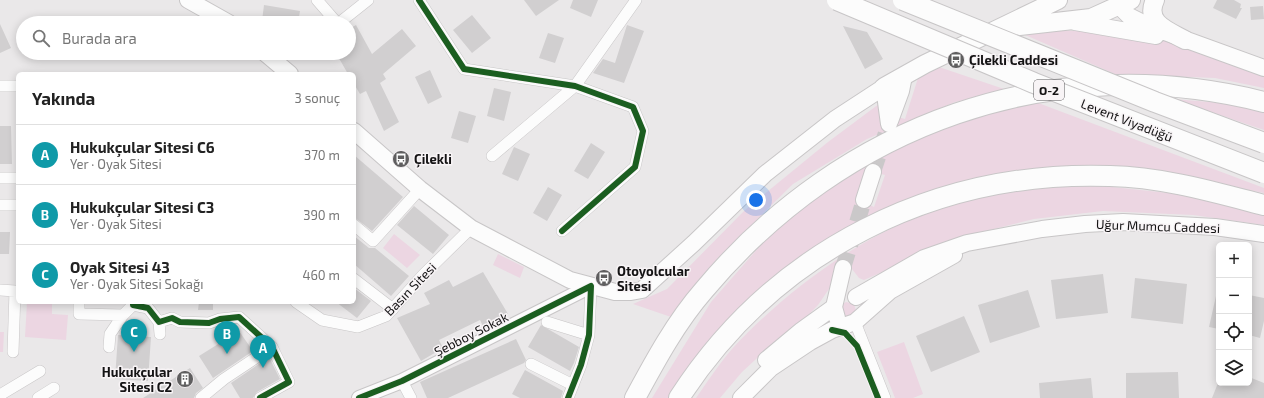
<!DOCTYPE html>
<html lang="tr">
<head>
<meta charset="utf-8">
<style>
  body { margin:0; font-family:"Exo 2",sans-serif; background:#f6f6f6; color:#222 }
  .controls { position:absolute; right:12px; bottom:12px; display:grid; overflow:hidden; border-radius:6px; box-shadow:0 2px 10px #0003 }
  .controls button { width:36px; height:36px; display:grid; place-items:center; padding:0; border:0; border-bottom:1px solid #e0e0e0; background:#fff; color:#222; font:20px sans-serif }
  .you { position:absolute; left:756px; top:200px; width:14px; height:14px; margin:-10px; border:3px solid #fff; border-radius:50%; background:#1a73e8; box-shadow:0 0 0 6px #1a73e833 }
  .badge { display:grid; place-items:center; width:26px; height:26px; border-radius:50%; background:#5f5e5f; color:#fff; font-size:13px; font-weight:700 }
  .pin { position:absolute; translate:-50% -33px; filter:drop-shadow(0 1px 2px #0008) }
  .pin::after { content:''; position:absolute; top:21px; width:14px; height:12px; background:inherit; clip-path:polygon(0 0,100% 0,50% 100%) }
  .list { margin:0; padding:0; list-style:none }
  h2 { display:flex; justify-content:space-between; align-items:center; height:52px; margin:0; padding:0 16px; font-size:17px }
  h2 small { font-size:13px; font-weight:400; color:#767676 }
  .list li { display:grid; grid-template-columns:26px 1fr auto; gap:12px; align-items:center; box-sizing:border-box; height:60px; padding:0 16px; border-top:1px solid #e0e0e0 }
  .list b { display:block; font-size:15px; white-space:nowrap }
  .list p { margin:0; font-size:13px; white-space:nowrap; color:#767676 }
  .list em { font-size:13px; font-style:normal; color:#767676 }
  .icon { flex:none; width:22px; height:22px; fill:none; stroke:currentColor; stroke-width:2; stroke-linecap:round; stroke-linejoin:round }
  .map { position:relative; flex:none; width:1264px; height:398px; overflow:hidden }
  .search { position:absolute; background:#fff; box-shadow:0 2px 10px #0003; left:16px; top:16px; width:340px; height:44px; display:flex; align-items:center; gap:10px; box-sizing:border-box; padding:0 14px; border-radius:22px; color:#767676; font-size:15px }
  .panel { position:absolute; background:#fff; box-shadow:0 2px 10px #0003; left:16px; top:72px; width:340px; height:232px; border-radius:6px }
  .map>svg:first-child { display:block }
  .green { fill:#ecd6e2; fill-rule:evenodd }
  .building { fill:#d1cfd0 }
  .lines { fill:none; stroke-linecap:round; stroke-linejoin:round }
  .secondary-tunnel { stroke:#cac8c9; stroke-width:16; stroke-dasharray:16 8; stroke-linecap:butt }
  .minor-casing { stroke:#c8c6c7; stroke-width:12 }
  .tertiary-casing { stroke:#c8c6c7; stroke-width:16 }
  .secondary-casing { stroke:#c8c6c7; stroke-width:18 }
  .primary-casing { stroke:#c8c6c7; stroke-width:20 }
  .motorway-casing { stroke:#c8c6c7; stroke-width:22 }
  .minor { stroke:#fcfcfc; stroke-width:11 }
  .tertiary { stroke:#fcfcfc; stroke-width:14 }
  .secondary { stroke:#fcfcfc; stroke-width:16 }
  .primary { stroke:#fcfcfc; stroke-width:18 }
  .motorway { stroke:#fcfcfc; stroke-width:20 }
  .motorway-bridge-casing { stroke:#c8c6c7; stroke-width:22; stroke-linecap:butt }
  .motorway-bridge { stroke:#fcfcfc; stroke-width:20 }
  .cycleway-casing { stroke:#f8f4f6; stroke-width:8 }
  .cycleway { stroke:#1b5e20; stroke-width:6 }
  .labels { text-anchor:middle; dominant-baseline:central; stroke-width:3; stroke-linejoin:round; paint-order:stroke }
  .shield { fill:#f8f4f6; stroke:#585658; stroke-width:1 }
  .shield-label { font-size:12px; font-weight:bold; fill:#141314 }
  .poi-label { font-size:13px; font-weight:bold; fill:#141314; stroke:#f8f4f6; text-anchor:start }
  .street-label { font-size:13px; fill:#141314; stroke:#f8f4f6 }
</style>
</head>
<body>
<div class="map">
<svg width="1264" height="398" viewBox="0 0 1264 398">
  <rect width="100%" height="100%" fill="#eae8e9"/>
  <path class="green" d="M1055,30L1098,32L1161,39L1264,70V88L1215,78L1115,74L1016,31Z
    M936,66L1007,90L955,102L867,139L793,184L715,261L671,317L633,304L667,289L745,210L828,142L883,101L887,114L905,119L918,78Z
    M1173,99L1234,104L1264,113V130Z
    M1033,101L1264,188V193L1193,179L972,181L776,279L742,305L709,344L674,398H652L711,302L780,223L851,170L936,128ZM865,170L885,175L874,207L856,199Z
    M1054,186H1103L1178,194L1264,214V225L1193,215L1103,211L1034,219L962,237L864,280L859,278L852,269L838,264L831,286L818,305L794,330L769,347L742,372L720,398H696C707,382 719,364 732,349C794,282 883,219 973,199C1000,193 1028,191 1054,186Z
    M394,234L420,255L407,268L383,248Z
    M498,254L524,267L520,278L493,265Z
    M27,302H52V314L68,315L66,340L25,337Z
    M846,302L854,304L856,311L849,318L844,317L841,305Z
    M0,332H4L3,352H0Z
    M904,342L923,394L913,398H895L877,352Z"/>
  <path class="building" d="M524,0H559L536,16Z
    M573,0H598L591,17L570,8Z
    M1217,0H1234L1241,4L1240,8H1242L1236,19L1213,8Z
    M264,5L300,11L298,23L262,21Z
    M1263,6L1264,19L1251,20L1250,7Z
    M472,15L491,38L472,53L453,30Z
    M0,24L11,48L0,53Z
    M356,25L372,54L402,29L416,46L383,74L386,79L380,83L399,122L384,131L366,91L360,94L354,84V74H348L336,53H349V29Z
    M627,25L644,31L624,83L593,73L603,59L615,63Z
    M843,26L867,32L883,59L865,69Z
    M548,33L564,38L555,63L539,58Z
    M430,70L442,97L428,104L415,77Z
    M494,88L511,92L504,121L487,116Z
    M459,111L476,116L468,143L451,138Z
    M0,126H11L12,164H0Z
    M591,143L605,152L588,179L574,171Z
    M514,147L530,154L518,181L502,174Z
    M354,155L403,197L372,231L354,217Z
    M548,187L562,195L547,221L533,213Z
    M414,206L449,235L433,254L397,225Z
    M0,232H10L9,254H0Z
    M354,236L369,248H375L409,276L391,296L354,264Z
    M483,272L508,314L483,326L480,320L439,340L443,348L421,361L397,318L430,304L424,293L449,280L453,287Z
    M1103,274L1108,313L1056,319L1051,280Z
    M1135,278L1187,284L1183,324L1131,318Z
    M354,288L371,301L357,318L336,302H354Z
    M1028,290L1040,327L990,343L978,305Z
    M1249,295L1264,298V321L1260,338L1249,335Z
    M1216,296H1219V329L1209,327Z
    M199,302H213V310H198Z
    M964,316L980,352L931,372L916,336Z
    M541,325L579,347L574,363L570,371L528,347Z
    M239,331L253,351L213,378L199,356Z
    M118,335L151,337L148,381L115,379Z
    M516,339L526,360L524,363L448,398H427L420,382Z
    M269,357L280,379L257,392L253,398H240L231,383Z
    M190,368L203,388L196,393L194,398H143Z
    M525,370L563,391L561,398H520L512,394Z
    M1178,372L1179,398H1126V373Z
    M1249,377L1264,383V398H1212L1218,383H1249Z
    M1091,378L1093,398H1040L1039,383Z"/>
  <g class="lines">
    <path class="secondary-tunnel" d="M873,172L889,124
      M843,268L864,200"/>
    <g class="minor-casing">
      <path id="minor" d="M317,0L337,23
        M419,0L464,69L575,86L633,107L643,131L635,167L562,231
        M339,23L368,0
        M0,86H18
        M492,156L575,86L636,0
        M0,178H18
        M0,205H18
        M354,225L373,241L420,189
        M354,279L393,309
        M0,290L15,291L13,352
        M79,302V314L123,315L133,305
        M133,302V305L148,308L159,322L172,318L180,322L209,323L220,319L239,317L272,347L289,382L260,398
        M296,302L322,320L358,327L386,316L424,274L471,228
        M159,322L160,334
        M547,322L589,335
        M855,322L885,398
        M109,347L110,334L123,315
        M531,364L573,385
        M402,381L411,398
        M0,395L40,371
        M38,398L54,388
        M201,398L224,379L272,347
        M568,398L581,365L589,335L591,286"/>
    </g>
    <g class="tertiary-casing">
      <path id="tertiary" d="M359,398L402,381L591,286"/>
    </g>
    <g class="secondary-casing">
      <path id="secondary" d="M188,0L229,23
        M1118,5L1129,16L1151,27L1264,68
        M1075,22L1156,36
        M265,53L290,74
        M890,121L901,91L904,76
        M354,131L420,189L471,228L570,280L615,292H631L642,290L694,243L765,174L835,119L884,87L889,124
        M864,200L873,172
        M856,297L924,258L967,243L1042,229L1085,224L1123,222L1215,227L1264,234
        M837,318L834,307L843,268
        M766,360L802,330L834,307
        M741,398L771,368L810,342L832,330L855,322L890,291L954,255"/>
    </g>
    <g class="primary-casing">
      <path id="primary" d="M1155,0C1144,23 1169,31 1185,40
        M1011,27L1091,18L1131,0
        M884,87L925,64L1058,0"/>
    </g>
    <g class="motorway-casing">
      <path id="motorway" d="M635,398C655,361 676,322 704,290C843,124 1052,48 1264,102
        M679,398C775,250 935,170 1110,176C1162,177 1214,192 1264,205"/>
    </g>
    <use href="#minor" class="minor"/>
    <use href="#tertiary" class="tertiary"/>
    <use href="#secondary" class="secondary"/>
    <use href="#primary" class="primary"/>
    <use href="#motorway" class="motorway"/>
    <g class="motorway-bridge-casing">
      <path id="motorway-bridge" d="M837,0L1034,83L1264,173
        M903,0L1155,102L1264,143"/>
    </g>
    <use href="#motorway-bridge" class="motorway-bridge"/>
    <g class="cycleway-casing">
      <path id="cycleway" d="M419,0L464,69L575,86L633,107L643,131L635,167L562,231
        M133,302V305L148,308L159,322L172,318L180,322L209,323L220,319L239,317L272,347L289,382L260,398
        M832,330L845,333L857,346L878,398
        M359,398L402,381L591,286L589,335L581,365L568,398"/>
    </g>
    <use href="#cycleway" class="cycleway"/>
  </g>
  <defs>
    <g id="bus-disc" transform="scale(0.9)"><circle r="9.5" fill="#5f5e5f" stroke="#f8f4f6"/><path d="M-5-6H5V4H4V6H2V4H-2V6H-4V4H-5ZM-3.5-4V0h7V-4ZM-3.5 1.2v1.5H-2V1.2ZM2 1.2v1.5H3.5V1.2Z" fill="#fff"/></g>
    <g id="building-disc" transform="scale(0.9)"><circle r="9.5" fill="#5f5e5f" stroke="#f8f4f6"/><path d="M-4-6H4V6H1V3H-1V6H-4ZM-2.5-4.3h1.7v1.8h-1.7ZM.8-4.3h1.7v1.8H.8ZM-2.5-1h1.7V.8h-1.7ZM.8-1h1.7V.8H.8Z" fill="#fff"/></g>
  </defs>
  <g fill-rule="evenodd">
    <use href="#bus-disc" x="956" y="60"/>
    <use href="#bus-disc" x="401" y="159"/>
    <use href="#bus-disc" x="604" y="278"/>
    <use href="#building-disc" x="185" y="379"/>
  </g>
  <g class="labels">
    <rect class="shield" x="1034" y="80" width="30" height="20" rx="3"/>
    <g class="shield-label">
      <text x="1049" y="90">O-2</text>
    </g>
    <g class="poi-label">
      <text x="969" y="60">Çilekli Caddesi</text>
      <text x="414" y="159">Çilekli</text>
      <text x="617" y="271">Otoyolcular<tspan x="617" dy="15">Sitesi</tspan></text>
      <text x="172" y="372" text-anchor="end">Hukukçular<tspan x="172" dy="15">Sitesi C2</tspan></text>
    </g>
    <g class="street-label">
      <text transform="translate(1127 120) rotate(21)">Levent Viyadüğü</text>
      <text transform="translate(1158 226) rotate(2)">Uğur Mumcu Caddesi</text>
      <text transform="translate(410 289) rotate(-46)">Basın Sitesi</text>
      <text transform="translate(471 334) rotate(-27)">Şebboy Sokak</text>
    </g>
  </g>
</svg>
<div class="controls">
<button>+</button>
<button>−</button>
<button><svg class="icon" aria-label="locate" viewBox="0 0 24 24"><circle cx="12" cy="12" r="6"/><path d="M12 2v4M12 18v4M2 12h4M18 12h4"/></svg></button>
<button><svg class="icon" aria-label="layers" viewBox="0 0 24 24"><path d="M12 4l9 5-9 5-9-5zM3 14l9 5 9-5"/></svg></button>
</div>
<div class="you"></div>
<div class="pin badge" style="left:263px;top:368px;background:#0f9aa8">A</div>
<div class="pin badge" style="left:227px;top:354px;background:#0f9aa8">B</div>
<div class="pin badge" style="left:134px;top:352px;background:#0f9aa8">C</div>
<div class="search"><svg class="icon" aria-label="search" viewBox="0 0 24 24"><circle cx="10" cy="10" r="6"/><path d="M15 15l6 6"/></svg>Burada ara</div>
<section class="panel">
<h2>Yakında<small>3 sonuç</small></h2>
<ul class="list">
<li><span class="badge" style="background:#0f9aa8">A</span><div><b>Hukukçular Sitesi C6</b><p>Yer · Oyak Sitesi</p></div><em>370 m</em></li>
<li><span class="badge" style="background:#0f9aa8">B</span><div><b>Hukukçular Sitesi C3</b><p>Yer · Oyak Sitesi</p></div><em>390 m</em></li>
<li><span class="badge" style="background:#0f9aa8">C</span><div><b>Oyak Sitesi 43</b><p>Yer · Oyak Sitesi Sokağı</p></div><em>460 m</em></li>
</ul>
</section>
</div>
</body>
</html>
